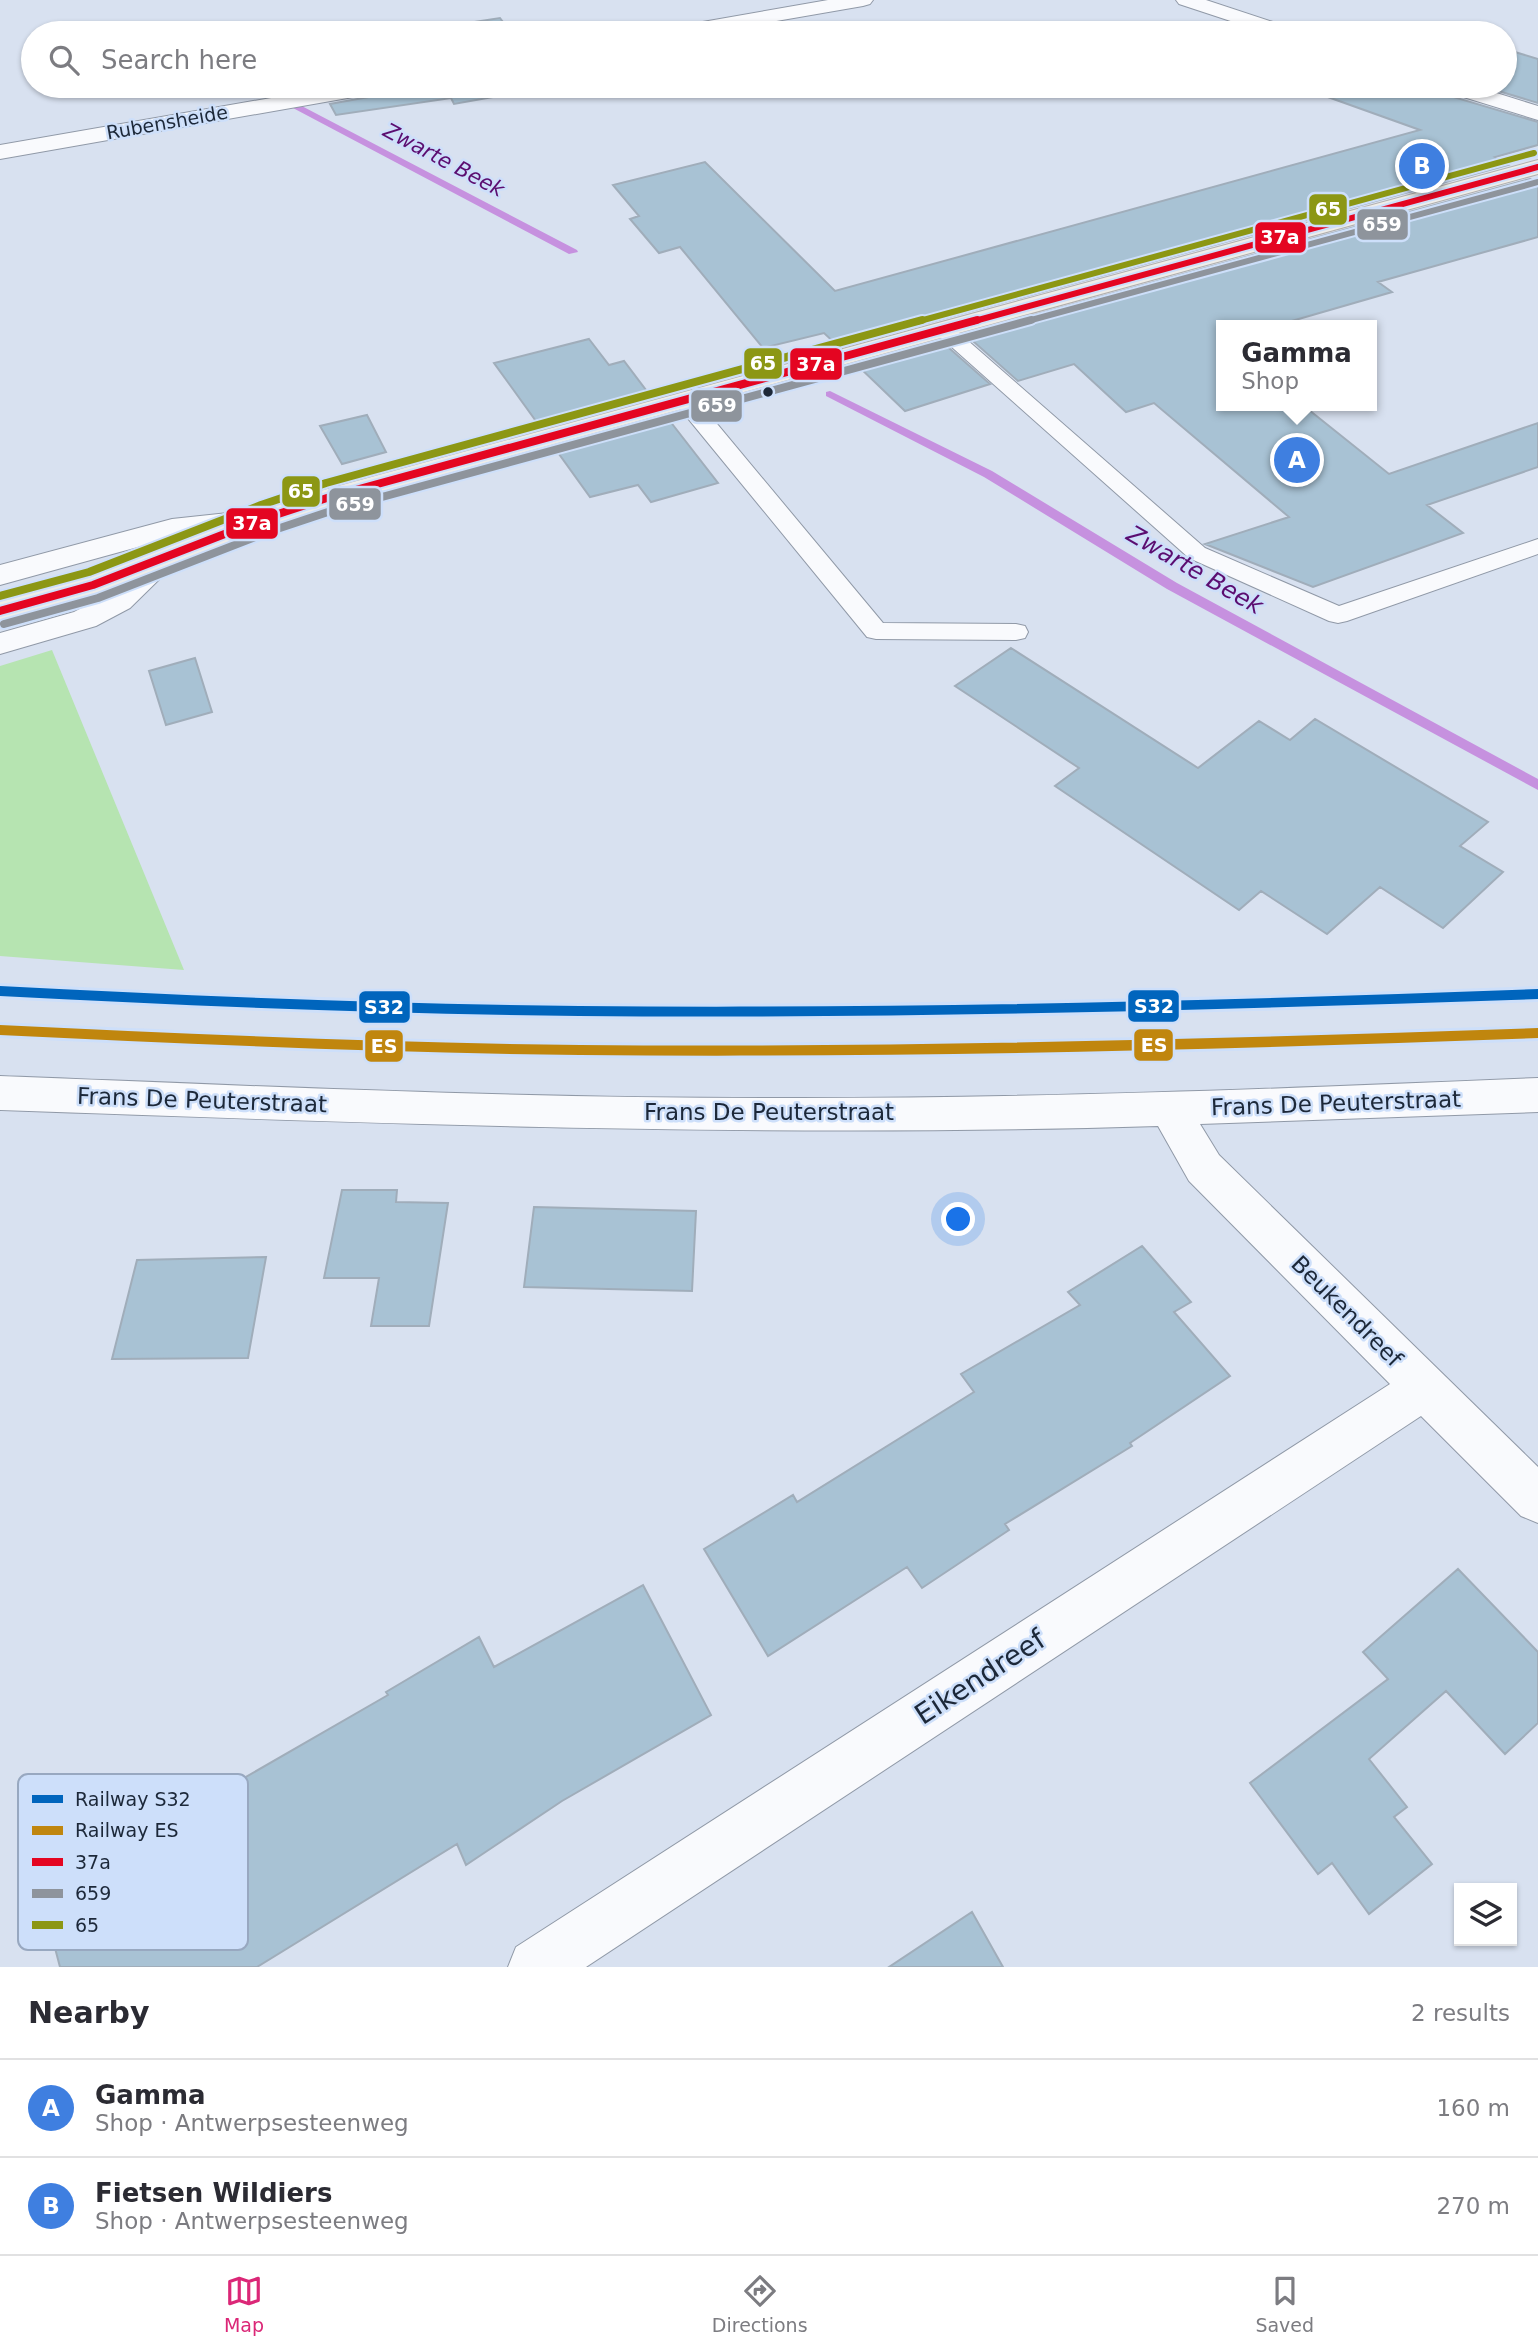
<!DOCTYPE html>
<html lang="en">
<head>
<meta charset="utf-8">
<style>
  body { margin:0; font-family:"DejaVu Sans",sans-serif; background:#f7f7f7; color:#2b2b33 }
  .controls { position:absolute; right:21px; bottom:21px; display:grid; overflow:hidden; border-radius:0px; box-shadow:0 2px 5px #0004 }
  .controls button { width:63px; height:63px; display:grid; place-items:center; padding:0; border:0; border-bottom:2px solid #e1e1e2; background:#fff; color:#2b2b33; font:35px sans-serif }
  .you { position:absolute; left:959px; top:1220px; width:24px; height:24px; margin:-18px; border:5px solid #fff; border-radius:50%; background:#1a73e8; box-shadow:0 0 0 10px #1a73e833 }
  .badge { display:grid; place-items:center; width:46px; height:46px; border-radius:50%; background:#db2777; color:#fff; font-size:23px; font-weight:700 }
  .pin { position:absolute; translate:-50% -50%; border:4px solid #fff; box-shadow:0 2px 7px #0006 }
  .popup { position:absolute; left:1216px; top:320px; width:161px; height:91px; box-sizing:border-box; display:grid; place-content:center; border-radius:0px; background:#fff; filter:drop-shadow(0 2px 5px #0005); font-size:23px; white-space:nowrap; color:#7c7c81 }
  .popup b { font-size:26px; color:#2b2b33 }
  .popup::after { content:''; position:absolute; left:50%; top:100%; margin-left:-14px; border:14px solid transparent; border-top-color:#fff }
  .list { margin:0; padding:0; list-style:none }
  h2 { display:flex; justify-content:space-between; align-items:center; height:91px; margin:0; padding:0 28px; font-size:30px }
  h2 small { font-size:23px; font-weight:400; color:#7c7c81 }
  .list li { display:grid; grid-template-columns:46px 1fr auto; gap:21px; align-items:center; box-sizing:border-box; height:98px; padding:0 28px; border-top:2px solid #e1e1e2 }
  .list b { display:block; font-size:26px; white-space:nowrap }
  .list p { margin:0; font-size:23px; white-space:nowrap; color:#7c7c81 }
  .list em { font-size:23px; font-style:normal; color:#7c7c81 }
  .icon { flex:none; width:38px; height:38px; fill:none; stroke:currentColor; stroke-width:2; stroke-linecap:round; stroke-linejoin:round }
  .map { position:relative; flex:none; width:1538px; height:1967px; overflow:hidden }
  .search { position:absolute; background:#fff; box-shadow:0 2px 5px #0004; left:21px; right:21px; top:21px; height:77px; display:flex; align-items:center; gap:18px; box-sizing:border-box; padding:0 24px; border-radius:38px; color:#7c7c81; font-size:26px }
  .sheet { height:287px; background:#fff }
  nav { display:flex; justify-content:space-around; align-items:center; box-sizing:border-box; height:98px; border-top:2px solid #e1e1e2; background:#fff; font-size:19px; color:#7c7c81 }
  nav a { display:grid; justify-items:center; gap:4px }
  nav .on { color:#db2777 }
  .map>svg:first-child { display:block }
  .green { fill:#b6e4b1 }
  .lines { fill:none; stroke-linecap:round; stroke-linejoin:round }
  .stream { fill:#c691df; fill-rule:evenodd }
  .building { fill:#a8c2d4; stroke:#a0adba; stroke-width:2 }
  .lane-casing { stroke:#9099a7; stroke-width:2 }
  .street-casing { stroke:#9099a7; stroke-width:2 }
  .primary-casing { stroke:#b2b0ae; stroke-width:2 }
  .lane { fill:#f9fafd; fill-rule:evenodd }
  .street { fill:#f9fafd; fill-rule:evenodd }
  .primary { fill:#efede9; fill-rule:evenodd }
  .bus-1-far1-casing { stroke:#cddffa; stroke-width:10 }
  .bus-1-casing { stroke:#cddffa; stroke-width:12 }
  .bus-2-far1-casing { stroke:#cddffa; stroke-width:10 }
  .bus-2-casing { stroke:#cddffa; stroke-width:12 }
  .bus-3-far1-casing { stroke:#cddffa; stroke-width:10 }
  .bus-3-casing { stroke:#cddffa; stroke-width:12 }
  .bus-1-far1 { stroke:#e40521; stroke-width:6 }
  .bus-1 { stroke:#e40521; stroke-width:8 }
  .bus-2-far1 { stroke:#8e949c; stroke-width:6 }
  .bus-2 { stroke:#8e949c; stroke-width:8 }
  .bus-3-far1 { stroke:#8c9714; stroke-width:6 }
  .bus-3 { stroke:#8c9714; stroke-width:8 }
  .rail-1-casing { stroke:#cddffa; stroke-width:6 }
  .rail-2-casing { stroke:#cddffa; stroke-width:6 }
  .rail-1 { fill:#0065bd; fill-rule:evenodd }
  .rail-2 { fill:#c0860e; fill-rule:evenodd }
  .bus-dot { fill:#1c2839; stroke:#cddffa; stroke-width:2.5 }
  .labels { text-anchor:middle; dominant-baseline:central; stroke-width:5; stroke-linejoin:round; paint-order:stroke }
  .far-street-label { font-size:19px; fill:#1c2839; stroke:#cddffa }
  .far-water-label { font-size:21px; font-style:italic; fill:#5b0d70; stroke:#cddffa }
  .street-label { font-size:23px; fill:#1c2839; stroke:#cddffa }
  .water-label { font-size:24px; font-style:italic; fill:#5b0d70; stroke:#cddffa }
  .near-street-label { font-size:28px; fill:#1c2839; stroke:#cddffa }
  .key { fill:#cddffa; stroke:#98a8c0; stroke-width:2 }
  .key-label { font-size:19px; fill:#1c2839 }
  .line-badge { stroke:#cddffa; stroke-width:2.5 }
  .badge-label { font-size:19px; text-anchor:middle; font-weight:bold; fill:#fff }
</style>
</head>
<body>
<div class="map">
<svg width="1538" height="1967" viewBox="0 0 1538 1967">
  <rect width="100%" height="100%" fill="#d8e1f0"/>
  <path class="green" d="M52,650L184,970L0,956V666Z"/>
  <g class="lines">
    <path class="stream" d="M296,103L577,250L578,252L569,254L293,108L291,106Z
      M830,391L992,471L1177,583L1538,779V790L1167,589L984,477L826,396V392Z"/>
  </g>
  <path class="building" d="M500,18L511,33H409L435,28Z
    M1505,49L1538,59V103L1482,86H1505Z
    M390,86H549L550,87L454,104L451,98L336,115L330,104L385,94Z
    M1320,86H1438L1443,94L1538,122V145L1495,157L1508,165L839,347L824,333L763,348L680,247L659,253L630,219L639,216L613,185L705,162L835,291L1420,130L1311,91Z
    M1530,179L1538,183V237L1378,282L1392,292L1278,325H1222V406H1304L1389,474L1538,423V467L1427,505L1463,533L1313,587L1205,544L1289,517L1154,403L1126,412L1074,364L1018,381L965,334Z
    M589,339L609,365L624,361L652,398L541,428L494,363Z
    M941,341L990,384L905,411L856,364Z
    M367,415L386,452L342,464L320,426Z
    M666,416L718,483L651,502L638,485L590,497L554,447Z
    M1011,648L1198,768L1259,721L1290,740L1315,719L1488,822L1460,846L1503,872L1443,928L1380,887L1327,934L1261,891L1239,910L1055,786L1079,768L955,686Z
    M195,658L212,712L166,725L149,671Z
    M342,1190H397L396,1202L448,1203L429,1326H371L379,1278H324Z
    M534,1207L696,1211L692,1291L524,1287Z
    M1142,1246L1191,1302L1174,1312L1230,1376L1130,1443L1132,1446L1005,1524L1009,1530L922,1588L907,1567L768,1656L704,1549L793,1495L797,1502L974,1392L961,1374L1080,1305L1068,1292Z
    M266,1257L248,1358L112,1359L137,1260Z
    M1458,1569L1538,1652V1723L1505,1754L1446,1691L1369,1759L1407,1807L1394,1817L1432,1864L1369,1914L1332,1863L1318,1874L1250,1783L1388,1679L1363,1652Z
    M643,1585L711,1715L562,1801L466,1865L457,1844L257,1967H60L41,1895L388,1695L386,1692L479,1637L494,1667Z
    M972,1912L1003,1967H889Z"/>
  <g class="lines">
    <g class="lane-casing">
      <path id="lane" d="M943,323L950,325L1205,548L1339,606L1538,539V554L1347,621L1338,623L1329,621L1189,558L936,333L933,329L936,325Z
        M685,394L693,395L883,623L1016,624L1025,626L1028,632L1025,638L1016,640L876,639L867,637L677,405L674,400L677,395Z"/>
    </g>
    <g class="street-casing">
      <path id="street" d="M828,0H873L870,4L863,6L708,33H664L667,29L674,27Z
        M1176,0H1206L1294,29L1297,33H1267L1179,4Z
        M340,86H387L384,91L376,93L0,159V145Z
        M1441,86H1474L1538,106V120L1444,91Z
        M266,509L277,512L281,518L277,524L174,537L0,585V565L172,519Z
        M170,545L181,547L185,554L130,608L96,626L0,654V633L74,612L108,594L159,547Z
        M0,1076C255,1086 510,1098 765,1098C1023,1099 1281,1089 1538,1078V1112L1200,1124L1219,1155L1538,1467V1523L1521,1516L1421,1416L586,1967H508L516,1947L1390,1384L1189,1181L1158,1126C771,1138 386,1124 0,1110Z"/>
    </g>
    <g class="primary-casing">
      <path id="primary" d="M1538,160V174L340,503L277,524L104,592L0,621V601L82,578L255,512L320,491Z"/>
    </g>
    <use href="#lane" class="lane"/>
    <use href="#street" class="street"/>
    <use href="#primary" class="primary"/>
    <g class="bus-1-far1-casing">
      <path id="bus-1-far1" d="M971,322L1538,167"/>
    </g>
    <g class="bus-1-casing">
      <path id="bus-1" d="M0,611L93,585L266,518L330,497L977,320"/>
    </g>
    <g class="bus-2-far1-casing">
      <path id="bus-2-far1" d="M1024,322L1538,182"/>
    </g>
    <g class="bus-2-casing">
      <path id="bus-2" d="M4,624L98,598L271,531L334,510L1031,320"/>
    </g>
    <g class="bus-3-far1-casing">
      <path id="bus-3-far1" d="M916,322L1534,153"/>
    </g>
    <g class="bus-3-casing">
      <path id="bus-3" d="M0,596L89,572L261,505L326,483L922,320"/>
    </g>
    <use href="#bus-1-far1" class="bus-1-far1"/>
    <use href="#bus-1" class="bus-1"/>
    <use href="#bus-2-far1" class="bus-2-far1"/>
    <use href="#bus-2" class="bus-2"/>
    <use href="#bus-3-far1" class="bus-3-far1"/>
    <use href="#bus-3" class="bus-3"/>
    <g class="rail-1-casing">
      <path id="rail-1" d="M0,986C193,996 386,1004 579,1006C899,1009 1219,1001 1538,989V999C1219,1010 899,1019 579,1016C386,1014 193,1006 0,996Z"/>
    </g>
    <g class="rail-2-casing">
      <path id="rail-2" d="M0,1025C193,1034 386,1043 580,1045C899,1048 1219,1039 1538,1028V1038C1219,1050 899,1058 580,1055C386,1053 193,1044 0,1035Z"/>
    </g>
    <use href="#rail-1" class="rail-1"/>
    <use href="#rail-2" class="rail-2"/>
  </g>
  <circle class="bus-dot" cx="768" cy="392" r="6"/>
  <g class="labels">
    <g class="far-street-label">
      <text transform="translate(167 122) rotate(-10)">Rubensheide</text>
    </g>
    <g class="far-water-label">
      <text transform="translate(444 160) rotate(28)">Zwarte Beek</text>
    </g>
    <g class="street-label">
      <text transform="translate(202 1100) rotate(2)">Frans De Peuterstraat</text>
      <text transform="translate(1336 1103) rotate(-2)">Frans De Peuterstraat</text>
      <text x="769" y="1112">Frans De Peuterstraat</text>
      <text transform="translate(1347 1311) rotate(45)">Beukendreef</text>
    </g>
    <g class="water-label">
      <text transform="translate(1195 570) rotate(30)">Zwarte Beek</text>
    </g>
    <g class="near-street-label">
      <text transform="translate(980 1677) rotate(-33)">Eikendreef</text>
    </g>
  </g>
  <rect x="18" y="1774" width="230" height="176" rx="10" class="key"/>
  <rect x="32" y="1795" width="31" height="8" fill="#0065bd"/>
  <rect x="32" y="1826" width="31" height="9" fill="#c0860e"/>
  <rect x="32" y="1858" width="31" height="8" fill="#e40521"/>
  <rect x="32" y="1889" width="31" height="9" fill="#8e949c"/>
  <rect x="32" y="1921" width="31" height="8" fill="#8c9714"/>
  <g class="key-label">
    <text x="75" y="1806">Railway S32</text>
    <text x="75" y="1837">Railway ES</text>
    <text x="75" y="1869">37a</text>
    <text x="75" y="1900">659</text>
    <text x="75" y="1932">65</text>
  </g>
  <g class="line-badge">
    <rect x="1308" y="193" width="40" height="33" rx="7" fill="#8c9714"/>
    <rect x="1356" y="208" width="53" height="33" rx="7" fill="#8e949c"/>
    <rect x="1254" y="221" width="53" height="33" rx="7" fill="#e40521"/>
    <rect x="743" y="347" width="40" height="33" rx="7" fill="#8c9714"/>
    <rect x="789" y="347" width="54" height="34" rx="7" fill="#e40521"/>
    <rect x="690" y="389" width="53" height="34" rx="7" fill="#8e949c"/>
    <rect x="281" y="475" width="40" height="33" rx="7" fill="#8c9714"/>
    <rect x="328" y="487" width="54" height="34" rx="7" fill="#8e949c"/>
    <rect x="225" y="507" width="54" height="33" rx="7" fill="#e40521"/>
    <rect x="1127" y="989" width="53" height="34" rx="7" fill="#0065bd"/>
    <rect x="358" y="990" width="53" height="34" rx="7" fill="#0065bd"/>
    <rect x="1133" y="1028" width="41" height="34" rx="7" fill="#c0860e"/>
    <rect x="364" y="1029" width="40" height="34" rx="7" fill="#c0860e"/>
  </g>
  <g class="badge-label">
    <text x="1328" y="216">65</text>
    <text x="1382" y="231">659</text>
    <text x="1280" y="244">37a</text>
    <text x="763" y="370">65</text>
    <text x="816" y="371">37a</text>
    <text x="717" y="412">659</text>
    <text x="301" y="498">65</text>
    <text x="355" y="511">659</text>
    <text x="252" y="530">37a</text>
    <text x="1154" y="1013">S32</text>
    <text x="384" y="1014">S32</text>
    <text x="1154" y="1052">ES</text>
    <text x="384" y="1053">ES</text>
  </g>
</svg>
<div class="controls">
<button><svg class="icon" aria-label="layers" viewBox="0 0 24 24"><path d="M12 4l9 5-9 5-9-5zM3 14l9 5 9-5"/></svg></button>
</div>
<div class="you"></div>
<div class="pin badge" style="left:1297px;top:460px;background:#3f7fe0">A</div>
<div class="popup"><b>Gamma</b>Shop</div>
<div class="pin badge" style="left:1422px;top:166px;background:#3f7fe0">B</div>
<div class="search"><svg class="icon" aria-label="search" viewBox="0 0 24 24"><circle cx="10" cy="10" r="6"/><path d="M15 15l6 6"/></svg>Search here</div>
</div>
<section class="sheet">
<h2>Nearby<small>2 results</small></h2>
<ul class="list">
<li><span class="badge" style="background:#3f7fe0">A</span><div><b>Gamma</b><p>Shop · Antwerpsesteenweg</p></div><em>160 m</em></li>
<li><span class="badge" style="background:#3f7fe0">B</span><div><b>Fietsen Wildiers</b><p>Shop · Antwerpsesteenweg</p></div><em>270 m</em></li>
</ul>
</section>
<nav>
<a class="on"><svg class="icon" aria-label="map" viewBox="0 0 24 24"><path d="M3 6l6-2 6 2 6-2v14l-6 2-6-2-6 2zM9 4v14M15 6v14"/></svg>Map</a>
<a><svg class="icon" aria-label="directions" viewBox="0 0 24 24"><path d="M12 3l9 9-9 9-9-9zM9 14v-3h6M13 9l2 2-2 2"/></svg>Directions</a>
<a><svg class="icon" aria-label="saved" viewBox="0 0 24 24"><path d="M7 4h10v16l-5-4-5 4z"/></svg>Saved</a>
</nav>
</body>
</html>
